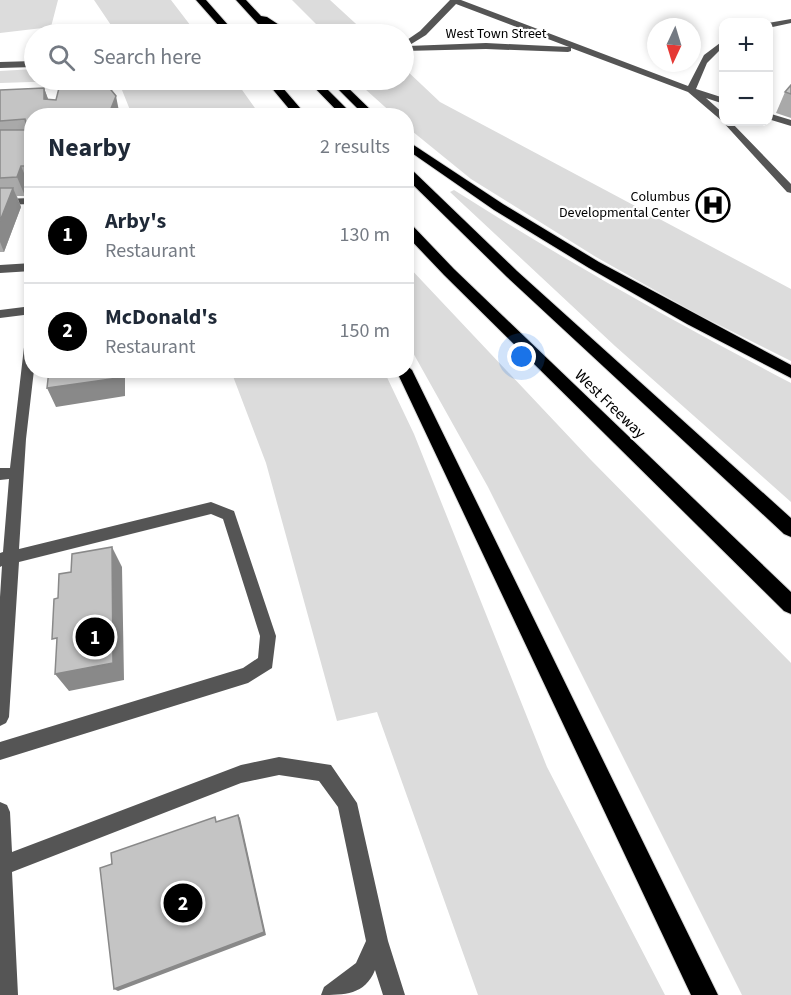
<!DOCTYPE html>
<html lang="en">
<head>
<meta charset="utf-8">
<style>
  body { margin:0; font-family:"Source Sans 3",sans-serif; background:#f6f6f7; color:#1f2937 }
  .controls { position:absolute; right:18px; top:18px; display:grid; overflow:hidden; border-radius:12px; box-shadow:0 3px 9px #0003 }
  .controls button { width:54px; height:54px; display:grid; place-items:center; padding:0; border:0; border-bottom:2px solid #e0e1e3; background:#fff; color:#1f2937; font:30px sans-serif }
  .compass { position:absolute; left:647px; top:18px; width:54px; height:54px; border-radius:50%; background:#fff; box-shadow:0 3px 9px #0003; rotate:184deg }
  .you { position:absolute; left:522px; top:357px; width:21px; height:21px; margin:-15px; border:4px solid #fff; border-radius:50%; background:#1a73e8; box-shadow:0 0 0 9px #1a73e833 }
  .badge { display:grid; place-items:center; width:39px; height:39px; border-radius:50%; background:#000; color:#fff; font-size:20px; font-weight:700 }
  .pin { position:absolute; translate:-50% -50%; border:3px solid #fff; box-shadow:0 2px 6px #0006 }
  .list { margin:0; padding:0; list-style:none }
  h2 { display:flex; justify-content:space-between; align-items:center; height:78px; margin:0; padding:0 24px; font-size:26px }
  h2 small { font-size:20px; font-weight:400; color:#747a83 }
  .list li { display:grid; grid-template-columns:39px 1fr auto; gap:18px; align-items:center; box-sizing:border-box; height:96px; padding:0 24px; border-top:2px solid #e0e1e3 }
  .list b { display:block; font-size:22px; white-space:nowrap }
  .list p { margin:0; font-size:20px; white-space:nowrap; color:#747a83 }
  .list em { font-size:20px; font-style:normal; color:#747a83 }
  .icon { flex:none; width:33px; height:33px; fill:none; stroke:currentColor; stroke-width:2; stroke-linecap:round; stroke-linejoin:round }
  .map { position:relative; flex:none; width:791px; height:995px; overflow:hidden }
  .search { position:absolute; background:#fff; box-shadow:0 3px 9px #0003; left:24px; top:24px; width:390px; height:66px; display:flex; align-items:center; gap:15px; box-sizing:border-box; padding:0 21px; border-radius:33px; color:#747a83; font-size:22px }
  .panel { position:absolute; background:#fff; box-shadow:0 3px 9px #0003; left:24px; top:108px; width:390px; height:270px; border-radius:24px }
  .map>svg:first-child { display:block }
  .green { fill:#dcdcdc }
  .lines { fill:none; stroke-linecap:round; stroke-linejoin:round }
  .highway-casing { stroke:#dbdbdb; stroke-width:2 }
  .minor { fill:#555; fill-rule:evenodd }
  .highway { fill:#000; fill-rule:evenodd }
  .wall { fill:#a9a9a9 }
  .shaded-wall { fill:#898989 }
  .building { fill:#c4c4c4; stroke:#898989; stroke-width:1.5 }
  .labels { text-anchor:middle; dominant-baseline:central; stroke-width:4.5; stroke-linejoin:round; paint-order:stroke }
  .far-street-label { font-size:14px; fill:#000; stroke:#fff }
  .far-poi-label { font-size:14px; fill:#000; stroke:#fff; text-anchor:end }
  .street-label { font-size:16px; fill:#000; stroke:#fff }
</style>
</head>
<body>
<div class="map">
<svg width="791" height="995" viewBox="0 0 791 995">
  <rect width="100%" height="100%" fill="#fff"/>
  <path class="green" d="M0,0H58L51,27L0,33Z
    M94,0H171L197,34H117Z
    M292,0H330L367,34H326Z
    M404,68L440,102L791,289V361L697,314L596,257L471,179L407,127L406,116L394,115L355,80H404Z
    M34,69V80H94L0,83V71Z
    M118,80H235L260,115H132Z
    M454,190C564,260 676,323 791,383V502L615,346L450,192Z
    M407,265L590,459L791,663V995H742L488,487L407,342Z
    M231,371H384L414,434L547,767L665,995H478L377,712L337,721L266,463Z"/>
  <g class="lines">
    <g class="highway-casing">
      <path id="highway" d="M196,0H206L236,34H226Z
        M236,0H246L261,16L267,17L293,34H282L273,30L277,34H267Z
        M265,80H276L307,116H295Z
        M307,80H318L354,116H342Z
        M329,80H340L377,116H365Z
        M406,140L503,204L599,262L791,365V378L687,324L589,268L494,210L406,149Z
        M406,167L410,168L517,271L791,518V537L784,534L507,277L406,178Z
        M406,223L411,224L454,269L791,592V614L784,611L444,275L406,235Z
        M406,365L412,370L718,995H691L396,370H406Z"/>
    </g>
    <path class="minor" d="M450,0H461L688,86L704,55L724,40V46L707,63L696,89L724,98V104L706,98L724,114V122H731L791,184V193L787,192L722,121L688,92L571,48V51L568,52L486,49L404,51V42L420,31ZM456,4L569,47L486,43L408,46L426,35Z
      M791,19V23L768,28V23Z
      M34,61V67L0,68V62Z
      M768,113L791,120V126L768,119Z
      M32,198V204L0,205V199Z
      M32,263V271L0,273V265Z
      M32,306V314L0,318V310Z
      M32,326V370H34L26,439L19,549L211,502L234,511L276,636L272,668L248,683L0,760V742L243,668L258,658L260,636L223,519L211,514L19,562L9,717L6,723L0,726V597L2,566L0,567V553L3,552L9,479L0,480V468H10L26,330Z
      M147,370H161V373L154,378L149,376Z
      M279,757L331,765L357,803L388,941L405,995H383L375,970C365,995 344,995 321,995L324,987L356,963L366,941L338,807L319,781L279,775L241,783L12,872L18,995H0V802L7,805L10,812L12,852L241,765Z"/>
    <use href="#highway" class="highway"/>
  </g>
  <path class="wall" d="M791,85V118L776,113L785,92Z
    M44,88L48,99L121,115L120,116H32V185H29L25,196H17L21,207L4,252H0V90Z"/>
  <path class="shaded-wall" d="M44,88L51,107L44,99Z
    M116,96L120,116H108Z
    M21,166L29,185L25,196L17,177Z
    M13,188L21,207L4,252L0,242V221Z
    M118,370H125V396L56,407L47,388Z
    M112,547L122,567L124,680L69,691L55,674Z
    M238,815L240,818L266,935L118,991L114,989Z"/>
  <path class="building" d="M107,85L116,96L108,116H32V166H21L17,177L0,178V130H25L27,127L25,119L0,121V90L44,88V99L56,100L59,88Z
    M791,85V94L785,92Z
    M0,188H13L0,221Z
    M49,370H118V378L47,388Z
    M112,547L113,663L55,674L57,638L52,639L54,599L58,598L59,574L71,572L72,554Z
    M238,815L264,932L114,989L100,868L112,864L111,853L215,817L216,822Z"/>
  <defs>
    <g id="hospital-ring" transform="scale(1.725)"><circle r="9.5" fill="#fff" stroke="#000" stroke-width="1.5"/><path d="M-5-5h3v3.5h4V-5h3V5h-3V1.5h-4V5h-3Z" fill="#000"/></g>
  </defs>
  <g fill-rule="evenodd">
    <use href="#hospital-ring" x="713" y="205"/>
  </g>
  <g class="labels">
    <g class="far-street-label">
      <text x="496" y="34">West Town Street</text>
    </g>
    <g class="far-poi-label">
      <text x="690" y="197">Columbus<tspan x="690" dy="16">Developmental Center</tspan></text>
    </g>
    <g class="street-label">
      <text transform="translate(610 404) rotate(44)">West Freeway</text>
    </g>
  </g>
</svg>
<div class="controls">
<button>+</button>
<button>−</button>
</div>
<svg class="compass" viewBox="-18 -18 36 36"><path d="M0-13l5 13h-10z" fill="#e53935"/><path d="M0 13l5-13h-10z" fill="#747a83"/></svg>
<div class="you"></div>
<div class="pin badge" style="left:95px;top:637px">1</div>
<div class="pin badge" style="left:183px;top:903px">2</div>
<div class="search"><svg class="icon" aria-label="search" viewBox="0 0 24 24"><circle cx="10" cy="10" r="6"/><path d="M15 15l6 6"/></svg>Search here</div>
<section class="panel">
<h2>Nearby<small>2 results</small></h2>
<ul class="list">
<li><span class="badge">1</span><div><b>Arby's</b><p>Restaurant</p></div><em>130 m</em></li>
<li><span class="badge">2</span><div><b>McDonald's</b><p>Restaurant</p></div><em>150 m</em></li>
</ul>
</section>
</div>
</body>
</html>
